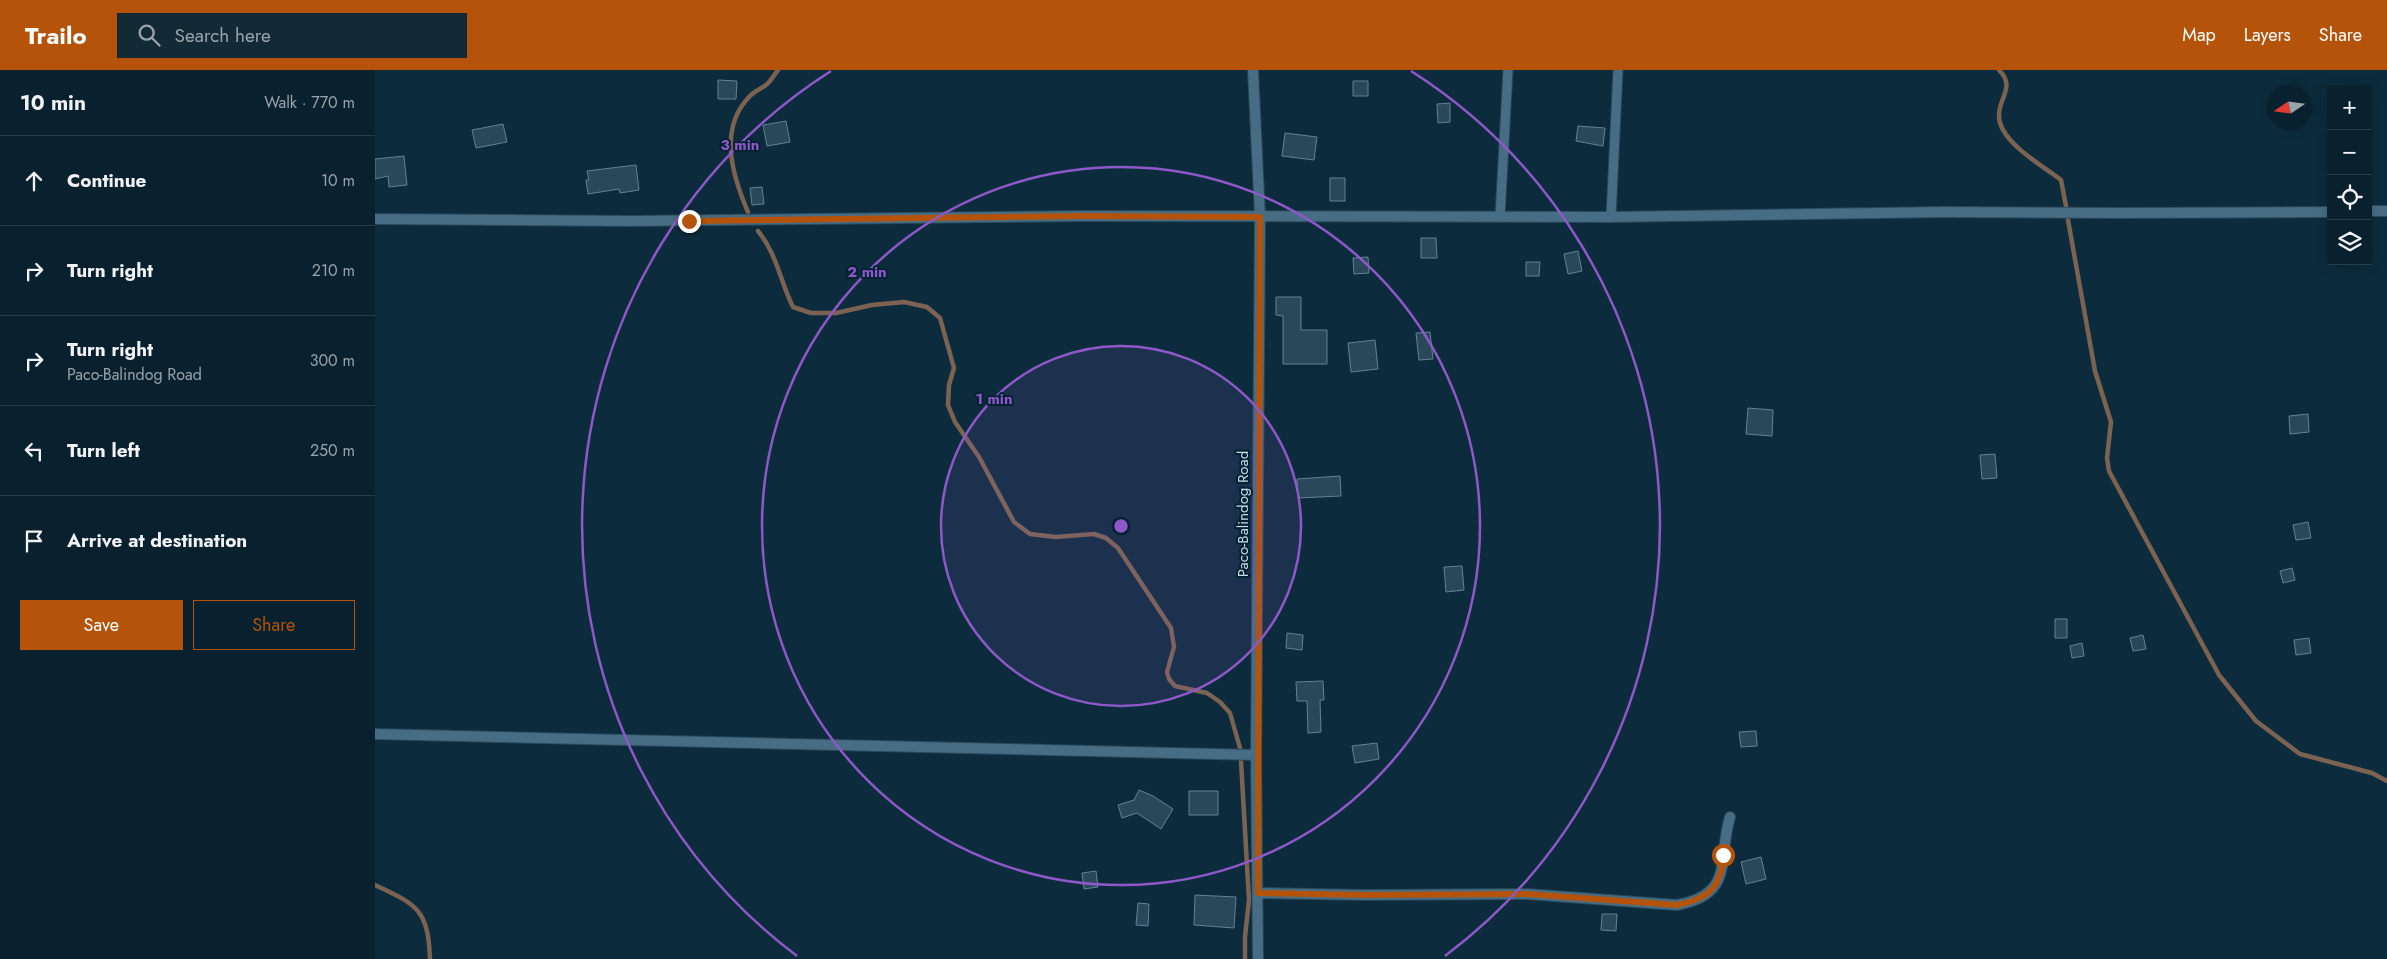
<!DOCTYPE html>
<html lang="en">
<head>
<meta charset="utf-8">
<style>
  body { margin:0; font-family:Jost,sans-serif; background:#122936; color:#f1f3f6 }
  .controls { position:absolute; right:15px; top:15px; display:grid; overflow:hidden; border-radius:0px; box-shadow:0 2px 12px #0003 }
  .controls button { width:45px; height:45px; display:grid; place-items:center; padding:0; border:0; border-bottom:1px solid #293e4a; background:#09212e; color:#f1f3f6; font:25px sans-serif }
  .compass { position:absolute; left:1892px; top:15px; width:45px; height:45px; border-radius:50%; background:#09212e; box-shadow:0 2px 12px #0003; rotate:257deg }
  .stop { position:absolute; width:15px; height:15px; margin:-11px; border:4px solid #b45309; border-radius:50%; background:#fff }
  .stop.end { background:#b45309; border-color:#fff; box-shadow:0 1px 5px #0008 }
  .list { margin:0; padding:0; list-style:none }
  h2 { display:flex; justify-content:space-between; align-items:center; height:65px; margin:0; padding:0 20px; font-size:21px }
  h2 small { font-size:16px; font-weight:400; color:#99a3aa }
  .list li { display:grid; grid-template-columns:32px 1fr auto; gap:15px; align-items:center; box-sizing:border-box; height:90px; padding:0 20px; border-top:1px solid #293e4a }
  .list b { display:block; font-size:19px; white-space:nowrap }
  .list p { margin:0; font-size:16px; white-space:nowrap; color:#99a3aa }
  .list em { font-size:16px; font-style:normal; color:#99a3aa }
  .actions { display:flex; gap:10px; padding:15px 20px }
  .actions a { flex:1; padding:11px 0; border:1px solid #b45309; border-radius:0px; text-align:center; font-size:18px; color:#b45309 }
  .actions .main { background:#b45309; color:#fff }
  .icon { flex:none; width:28px; height:28px; fill:none; stroke:currentColor; stroke-width:2; stroke-linecap:round; stroke-linejoin:round }
  .map { position:relative; flex:none; width:2012px; height:889px; overflow:hidden }
  header { display:flex; align-items:center; gap:30px; box-sizing:border-box; height:70px; padding:0 25px; background:#b45309; color:#fff }
  header strong { font-size:24px }
  nav { display:flex; gap:28px; margin-inline-start:auto; font-size:18px }
  .search { width:350px; height:45px; background:#122936; display:flex; align-items:center; gap:12px; box-sizing:border-box; padding:0 18px; border-radius:0px; color:#99a3aa; font-size:19px }
  main { display:flex }
  aside { flex:1; background:#09212e }
  .map>svg:first-child { display:block }
  .lines { fill:none; stroke-linecap:round; stroke-linejoin:round }
  .stream { stroke:#7c6351; stroke-width:4.5 }
  .building { fill:#29495b; stroke:#618297 }
  .service-casing { stroke:#2a4858; stroke-width:11 }
  .minor-casing { stroke:#2a4858; stroke-width:12 }
  .tertiary-casing { stroke:#2a4858; stroke-width:12 }
  .service { stroke:#476d85; stroke-width:9 }
  .minor { stroke:#476d85; stroke-width:10 }
  .tertiary { stroke:#476d85; stroke-width:10 }
  .route { stroke:#b45309; stroke-width:6 }
  .ring { fill:none; stroke:#8e58c8; stroke-width:2.5 }
  .labels { text-anchor:middle; dominant-baseline:central; stroke-width:4; stroke-linejoin:round; paint-order:stroke }
  .street-label { font-size:15px; fill:#c9dae5; stroke:#022233 }
  .centre { fill:#8e58c8; stroke:#022233; stroke-width:2.5 }
  .ring-label { font-size:15px; text-anchor:middle; font-weight:bold; fill:#8e58c8; stroke:#022233; stroke-width:4; stroke-linejoin:round; paint-order:stroke }
</style>
</head>
<body>
<header>
<strong>Trailo</strong>
<div class="search"><svg class="icon" aria-label="search" viewBox="0 0 24 24"><circle cx="10" cy="10" r="6"/><path d="M15 15l6 6"/></svg>Search here</div>
<nav><a>Map</a><a>Layers</a><a>Share</a></nav>
</header>
<main>
<aside>
<h2>10 min<small>Walk · 770 m</small></h2>
<ul class="list">
<li><svg class="icon" aria-label="ahead" viewBox="0 0 24 24"><path d="M12 20V5M6 11l6-6 6 6"/></svg><div><b>Continue</b></div><em>10 m</em></li>
<li><svg class="icon" aria-label="right" viewBox="0 0 24 24"><path d="M7 20v-9h11M14 6l5 5-5 5"/></svg><div><b>Turn right</b></div><em>210 m</em></li>
<li><svg class="icon" aria-label="right" viewBox="0 0 24 24"><path d="M7 20v-9h11M14 6l5 5-5 5"/></svg><div><b>Turn right</b><p>Paco-Balindog Road</p></div><em>300 m</em></li>
<li><svg class="icon" aria-label="left" viewBox="0 0 24 24"><path d="M17 20v-9H6M10 6l-5 5 5 5"/></svg><div><b>Turn left</b></div><em>250 m</em></li>
<li><svg class="icon" aria-label="arrive" viewBox="0 0 24 24"><path d="M6 21V4h12l-3 4 3 4H6"/></svg><div><b>Arrive at destination</b></div></li>
</ul>
<div class="actions"><a class="main">Save</a><a>Share</a></div>
</aside>
<div class="map">
<svg width="2012" height="889" viewBox="0 0 2012 889">
  <rect width="100%" height="100%" fill="#0c2c3d"/>
  <g class="lines">
    <path class="stream" d="M1624,0C1643,19 1619,30 1625,53C1632,76 1668,96 1686,110L1691,136
      M373,142C357,105 343,58 375,26C379,21 386,19 391,15C396,11 399,5 403,0
      M1693,150L1720,301L1736,352L1732,388L1734,401L1844,605L1881,651L1925,684L1997,703L2012,711
      M383,161C402,184 405,211 418,237L436,243H461L497,235L529,232L552,237L565,248L579,298L574,315L573,335L580,352L604,387L639,452L655,464L681,467L719,464L731,468L743,478L796,558L799,577L792,602L794,609L800,616L832,623L845,632L855,643L865,678
      M866,691L874,830L870,867V889
      M0,815C43,835 53,840 55,889"/>
  </g>
  <path class="building" d="M343,10L362,11L361,29H343Z
    M978,11H993V26H978Z
    M1075,33V52L1063,53L1062,34Z
    M411,51L415,72L392,76L388,55Z
    M128,54L132,72L101,78L97,60Z
    M1203,56L1230,58L1228,76L1201,71Z
    M910,63L942,67L939,90L907,86Z
    M29,86L32,115L14,117L13,106L0,109V89Z
    M261,95L264,120L245,123L244,119L213,124L211,110H214L212,101Z
    M955,108H970V131H955Z
    M387,117L389,134L377,135L375,118Z
    M1046,168H1061L1062,188H1046Z
    M1203,181L1207,201L1193,204L1189,184Z
    M993,187L994,203L979,204L978,188Z
    M1151,192H1165L1164,206H1151Z
    M901,227H926V260H952V294H908V246L901,245Z
    M1055,262L1058,289L1044,290L1041,263Z
    M1000,270L1003,299L976,302L973,273Z
    M1373,338L1398,340L1397,366L1371,364Z
    M1933,344L1934,362L1915,364L1914,346Z
    M1620,384L1622,408L1607,409L1605,385Z
    M965,406L966,426L923,428L922,409Z
    M1933,452L1936,468L1921,470L1918,455Z
    M1087,496L1089,520L1071,522L1069,497Z
    M1917,498L1920,510L1908,513L1905,501Z
    M1680,549H1692V568H1680Z
    M912,563L928,565L927,580L911,578Z
    M1768,565L1771,579L1758,581L1755,568Z
    M1934,568L1936,583L1921,585L1919,570Z
    M1707,573L1709,586L1697,588L1695,576Z
    M948,611L949,630H945L946,662L933,663L932,631H922L921,612Z
    M1381,661L1382,676L1366,677L1364,662Z
    M1002,673L1004,689L980,693L977,676Z
    M764,720L778,726L798,739L786,759L762,743L747,748L743,735L759,730Z
    M814,721H843V745H814Z
    M1386,787L1391,809L1371,814L1366,792Z
    M721,801L723,817L709,819L707,803Z
    M820,825L861,827L859,858L819,855Z
    M763,833L774,834L773,856L761,855Z
    M1227,844H1242L1241,861L1226,860Z"/>
  <g class="lines">
    <g class="service-casing">
      <path id="service" d="M1125,147L1133,0
        M1236,147L1243,0"/>
    </g>
    <g class="minor-casing">
      <path id="minor" d="M1993,141H2012
        M0,149L257,151L706,146L1236,147L1569,142L1745,143L1956,142
        M0,664L881,685
        M883,823L991,825L1152,824L1302,835C1360,824 1342,791 1355,747"/>
    </g>
    <g class="tertiary-casing">
      <path id="tertiary" d="M878,0L885,147L881,685L883,889"/>
    </g>
    <use href="#service" class="service"/>
    <use href="#minor" class="minor"/>
    <use href="#tertiary" class="tertiary"/>
  </g>
  <g class="lines">
    <path class="route" d="M314,151L706,146L885,147L883,823L992,825L1152,824L1302,835C1333,829 1347,817 1348,785"/>
  </g>
  <circle cx="746" cy="456" r="180" fill="#8e58c8" fill-opacity=".12"/>
  <g class="ring">
    <circle cx="746" cy="456" r="180"/>
    <circle cx="746" cy="456" r="359"/>
    <path d="M422 886A539 539 0 0 1 456 1M1036 1A539 539 0 0 1 1070 886"/>
  </g>
  <g class="labels">
    <g class="street-label">
      <text transform="translate(868 444) rotate(-90)">Paco-Balindog Road</text>
    </g>
  </g>
  <circle cx="746" cy="456" r="8" class="centre"/>
  <g class="ring-label">
    <text x="365" y="80">3 min</text>
    <text x="492" y="207">2 min</text>
    <text x="619" y="334">1 min</text>
  </g>
</svg>
<div class="controls">
<button>+</button>
<button>−</button>
<button><svg class="icon" aria-label="locate" viewBox="0 0 24 24"><circle cx="12" cy="12" r="6"/><path d="M12 2v4M12 18v4M2 12h4M18 12h4"/></svg></button>
<button><svg class="icon" aria-label="layers" viewBox="0 0 24 24"><path d="M12 4l9 5-9 5-9-5zM3 14l9 5 9-5"/></svg></button>
</div>
<svg class="compass" viewBox="-18 -18 36 36"><path d="M0-13l5 13h-10z" fill="#e53935"/><path d="M0 13l5-13h-10z" fill="#99a3aa"/></svg>
<div class="stop" style="left:1348px;top:785px"></div>
<div class="stop end" style="left:314px;top:151px"></div>
</div>
</main>
</body>
</html>
